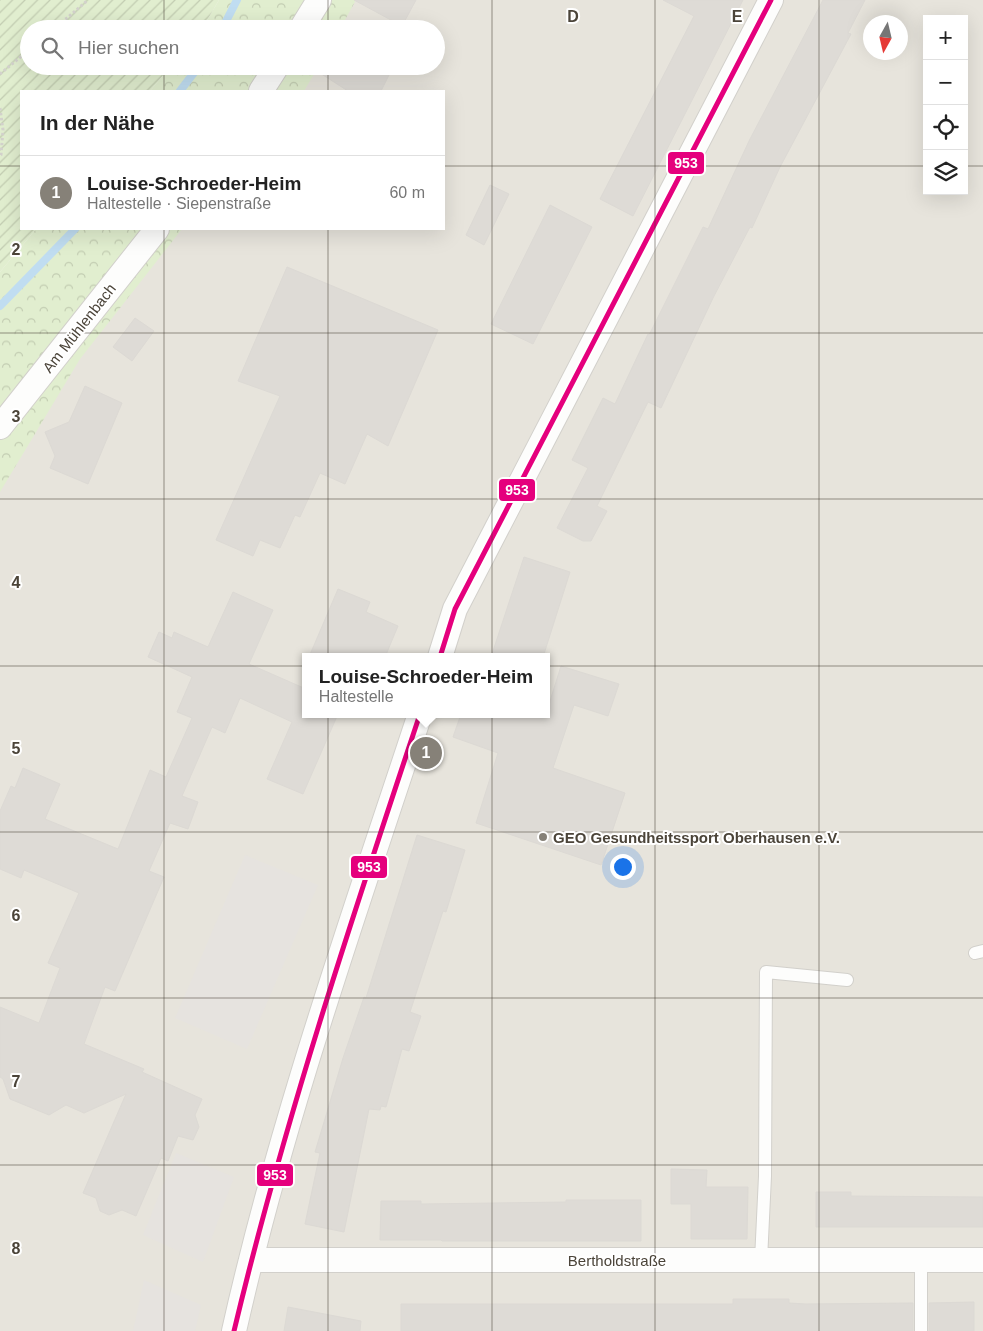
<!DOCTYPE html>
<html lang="de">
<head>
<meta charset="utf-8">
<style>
  body { margin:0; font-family:Arial,sans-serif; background:#f2f2f2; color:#222 }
  .controls { position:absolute; right:15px; top:15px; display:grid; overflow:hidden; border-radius:0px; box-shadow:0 5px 20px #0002 }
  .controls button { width:45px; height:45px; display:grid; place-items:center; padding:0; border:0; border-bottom:1px solid #e0e0e0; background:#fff; color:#222; font:25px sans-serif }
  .compass { position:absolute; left:863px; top:15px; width:45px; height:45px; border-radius:50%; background:#fff; box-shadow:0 5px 20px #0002; rotate:188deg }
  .you { position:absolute; left:622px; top:866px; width:18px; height:18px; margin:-12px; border:4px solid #fff; border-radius:50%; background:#1a73e8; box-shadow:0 0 0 8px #1a73e833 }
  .badge { display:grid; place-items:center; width:32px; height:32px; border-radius:50%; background:#868178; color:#fff; font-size:16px; font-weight:700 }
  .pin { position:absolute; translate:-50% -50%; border:2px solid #fff; box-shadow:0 1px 5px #0006 }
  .popup { position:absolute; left:302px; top:653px; width:248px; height:65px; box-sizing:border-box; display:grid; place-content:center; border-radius:0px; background:#fff; filter:drop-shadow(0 1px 4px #0005); font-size:16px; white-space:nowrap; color:#767676 }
  .popup b { font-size:19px; color:#222 }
  .popup::after { content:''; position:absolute; left:50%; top:100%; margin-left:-10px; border:10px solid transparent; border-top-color:#fff }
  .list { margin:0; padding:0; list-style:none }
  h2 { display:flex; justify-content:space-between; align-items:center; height:65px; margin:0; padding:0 20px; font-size:21px }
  h2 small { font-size:16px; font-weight:400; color:#767676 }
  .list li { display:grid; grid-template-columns:32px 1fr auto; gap:15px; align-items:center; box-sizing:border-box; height:75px; padding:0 20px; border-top:1px solid #e0e0e0 }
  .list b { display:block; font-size:19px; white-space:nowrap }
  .list p { margin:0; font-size:16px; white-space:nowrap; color:#767676 }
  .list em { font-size:16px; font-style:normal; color:#767676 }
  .icon { flex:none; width:28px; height:28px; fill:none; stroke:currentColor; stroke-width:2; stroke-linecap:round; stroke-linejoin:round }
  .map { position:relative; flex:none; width:983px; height:1331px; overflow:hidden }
  .search { position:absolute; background:#fff; box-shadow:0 5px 20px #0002; left:20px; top:20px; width:425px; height:55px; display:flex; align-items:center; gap:12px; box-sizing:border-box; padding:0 18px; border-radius:28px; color:#767676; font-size:19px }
  .panel { position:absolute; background:#fff; box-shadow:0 5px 20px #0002; left:20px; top:90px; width:425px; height:140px; border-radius:0px }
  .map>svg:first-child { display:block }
  .residential { fill:#e7e4dc; fill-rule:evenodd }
  .forest { fill:url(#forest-crowns) }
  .garden { fill:url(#garden-furrows) }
  .parking { fill:#e6e3df }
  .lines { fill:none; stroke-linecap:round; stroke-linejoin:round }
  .stream { stroke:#c0ddf1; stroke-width:8 }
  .building { fill:#dedbd6; stroke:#dcd9d4 }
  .service-casing { stroke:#d2d0cb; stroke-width:14 }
  .minor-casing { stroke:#d2d0cb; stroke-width:26 }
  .path { stroke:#d3d2cc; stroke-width:3; stroke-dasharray:2.5 2.5; stroke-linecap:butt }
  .service { stroke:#fdfdfc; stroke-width:12 }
  .minor { stroke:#fdfdfc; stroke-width:24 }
  .bus-1-casing { stroke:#fff; stroke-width:9 }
  .bus-1 { stroke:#e5007d; stroke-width:5 }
  .grid { fill:none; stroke:#4b4439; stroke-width:1; stroke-opacity:0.55 }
  .poi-dot { fill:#868178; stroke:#fff; stroke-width:2 }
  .labels { text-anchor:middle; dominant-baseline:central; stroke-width:4; stroke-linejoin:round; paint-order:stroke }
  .street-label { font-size:15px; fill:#4b4439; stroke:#fff }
  .poi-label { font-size:15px; font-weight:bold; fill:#4b4439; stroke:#fff; text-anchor:start }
  .grid-label { font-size:16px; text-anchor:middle; font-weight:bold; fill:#4b4439; stroke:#fff; stroke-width:4; stroke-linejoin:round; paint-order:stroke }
  .line-badge { stroke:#fff; stroke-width:2 }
  .badge-label { font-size:14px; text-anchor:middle; font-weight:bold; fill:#fff }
</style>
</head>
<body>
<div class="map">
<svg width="983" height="1331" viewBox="0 0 983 1331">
  <defs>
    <pattern id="forest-crowns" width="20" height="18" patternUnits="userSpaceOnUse" patternTransform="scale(1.25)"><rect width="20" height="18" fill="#e1eecf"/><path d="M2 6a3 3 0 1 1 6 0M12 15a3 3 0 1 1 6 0" fill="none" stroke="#c3cdb2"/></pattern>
    <pattern id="garden-furrows" width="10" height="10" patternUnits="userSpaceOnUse" patternTransform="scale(1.25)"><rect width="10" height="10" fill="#e1eecf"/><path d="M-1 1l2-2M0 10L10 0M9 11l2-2" fill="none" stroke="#c3cdb2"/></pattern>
  </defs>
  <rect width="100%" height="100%" fill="#f4f2ee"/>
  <path class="residential" d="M263,0H983V1331H0V421L120,229H444V91H206L222,66H436V29H245ZM927,19H964V191H927ZM870,22H900V52H870ZM306,657H546V714H306Z"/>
  <path class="forest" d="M219,0H356L340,29H202Z
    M171,66H319L304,91H150Z
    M36,229H182L80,359L0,492V272Z"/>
  <path class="garden" d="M0,0H219L202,29H29V66H171L150,91H21V229H36L0,272Z"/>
  <path class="parking" d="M245,855L318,885L247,1049L175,1018Z
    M176,1153L234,1177L203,1262L143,1235Z
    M144,1280L201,1305L195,1331H133Z"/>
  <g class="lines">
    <path class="stream" d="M222,29L237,0
      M180,91L199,66
      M0,306L75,229"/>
  </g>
  <path class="building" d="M354,0H416L402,26Z
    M663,0H743L633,216L600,199L694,16Z
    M823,0H865L848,33L851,34L780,167L752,228L750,227L713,298L661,408L648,402L597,506L607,511L591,541H583L557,528L588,468L572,460L603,398L615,404L648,334L649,335L703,227L708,229L750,139Z
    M309,66H378L389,75L381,91H348Z
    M490,185L509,194L484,245L466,235Z
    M550,205L592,227L533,344L491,324Z
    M287,267L438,330L388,446L367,434L345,484L320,473L300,517L295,515L280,548L260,540L253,556L216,540L280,396L238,381Z
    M135,318L154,331L132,361L113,347Z
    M85,386L122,403L88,484L50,468L55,456L45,432L69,422Z
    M524,557L570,572L543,657H491Z
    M338,589L370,602L366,612L398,626L385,657H309Z
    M233,592L273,610L249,664L306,689V714H338L303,794L267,779L292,722L240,698L225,733L212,727L182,796L198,802L188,829L170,823L149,871L164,877L115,991L105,987L84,1044L144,1069L142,1072L202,1099L195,1115L199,1127L193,1140L178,1136L168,1161L161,1158L136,1216L122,1210L109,1215L100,1211L96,1198L83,1193L126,1094L84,1113L66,1105L49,1115L10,1099L3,1079L0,1077V1007L39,1023L60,968L48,963L79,893L24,870L21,878L0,869V811L11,786L15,788L23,768L60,784L45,819L118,849L150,770L166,777L192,718L177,712L192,677L148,657L159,632L172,638L174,632L208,647Z
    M561,666L619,684L608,716L574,705L553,768L625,793L601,865L476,823L498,753L453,737L461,714H546Z
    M417,835L465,850L446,912L443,911L410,1012L421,1016L409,1051L402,1049L386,1107L381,1106L380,1110L369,1109L344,1232L305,1224L320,1153L315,1152L327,1112L343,1058L364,997L366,998Z
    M671,1169L707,1170L706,1187H748L747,1239H691V1204H671Z
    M816,1192H851V1196L983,1197V1227H816Z
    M566,1200H641V1241H442L441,1240H380L381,1201H421V1204L566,1202Z
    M733,1299H789V1303L806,1304L913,1303V1331H401V1304H733Z
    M974,1302V1331H929V1303Z
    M288,1307L361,1321L360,1331H284Z"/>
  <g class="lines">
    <g class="service-casing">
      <path id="service" d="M975,953L983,951
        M761,1260L765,1176L766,972L847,980
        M921,1331V1260"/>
    </g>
    <g class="minor-casing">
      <path id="minor" d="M301,29L319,0
        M261,91L277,66
        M0,427L157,229
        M440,657L455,609L771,0
        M251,1260H983
        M234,1331C281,1121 353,918 420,714"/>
    </g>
    <path class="path" d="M61,22L66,29
      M54,29L88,0
      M0,74L29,50
      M0,108L3,130L1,155L0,156"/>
    <use href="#service" class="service"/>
    <use href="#minor" class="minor"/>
    <g class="bus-1-casing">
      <path id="bus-1" d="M440,657L455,609L771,0
        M234,1331C284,1122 352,918 420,714"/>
    </g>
    <use href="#bus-1" class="bus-1"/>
  </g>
  <path class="grid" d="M164,0V29M328,0V29M492,0V1331M655,0V1331M819,0V1331M164,66V91M328,66V91M0,166H21M444,166H927M964,166H983M164,229V1331M328,229V1331M0,333H983M0,499H983M0,666H983M0,832H983M0,998H983M0,1165H983"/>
  <circle class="poi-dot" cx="543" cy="837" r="5"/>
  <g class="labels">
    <g class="street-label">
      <text transform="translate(79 328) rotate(-52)">Am Mühlenbach</text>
      <text x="617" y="1260">Bertholdstraße</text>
    </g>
    <g class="poi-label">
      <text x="553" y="837">GEO Gesundheitssport Oberhausen e.V.</text>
    </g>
  </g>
  <g class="grid-label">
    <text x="573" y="22">D</text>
    <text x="737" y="22">E</text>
    <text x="16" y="255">2</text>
    <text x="16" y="422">3</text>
    <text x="16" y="588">4</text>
    <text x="16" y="754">5</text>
    <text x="16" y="921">6</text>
    <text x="16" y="1087">7</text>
    <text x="16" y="1254">8</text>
  </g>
  <g class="line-badge">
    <rect x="667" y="151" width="38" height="24" rx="5" fill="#e5007d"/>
    <rect x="498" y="478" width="38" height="24" rx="5" fill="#e5007d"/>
    <rect x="350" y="855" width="38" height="24" rx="5" fill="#e5007d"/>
    <rect x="256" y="1163" width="38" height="24" rx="5" fill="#e5007d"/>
  </g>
  <g class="badge-label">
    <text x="686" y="168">953</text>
    <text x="517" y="495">953</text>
    <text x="369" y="872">953</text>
    <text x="275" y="1180">953</text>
  </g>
</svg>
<div class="controls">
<button>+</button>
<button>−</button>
<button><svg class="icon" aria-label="locate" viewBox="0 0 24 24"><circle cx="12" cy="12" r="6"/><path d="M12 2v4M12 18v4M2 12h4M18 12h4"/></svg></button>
<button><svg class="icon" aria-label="layers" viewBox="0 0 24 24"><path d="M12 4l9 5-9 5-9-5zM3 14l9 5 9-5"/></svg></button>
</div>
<svg class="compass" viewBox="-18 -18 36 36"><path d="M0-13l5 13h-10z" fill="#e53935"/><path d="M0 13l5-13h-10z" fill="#767676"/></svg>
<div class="you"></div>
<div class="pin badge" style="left:426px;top:753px">1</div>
<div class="popup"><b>Louise-Schroeder-Heim</b>Haltestelle</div>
<div class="search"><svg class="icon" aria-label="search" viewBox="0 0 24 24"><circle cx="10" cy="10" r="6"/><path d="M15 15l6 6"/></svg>Hier suchen</div>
<section class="panel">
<h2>In der Nähe<small></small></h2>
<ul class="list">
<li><span class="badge">1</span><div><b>Louise-Schroeder-Heim</b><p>Haltestelle · Siepenstraße</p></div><em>60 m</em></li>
</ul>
</section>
</div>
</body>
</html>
